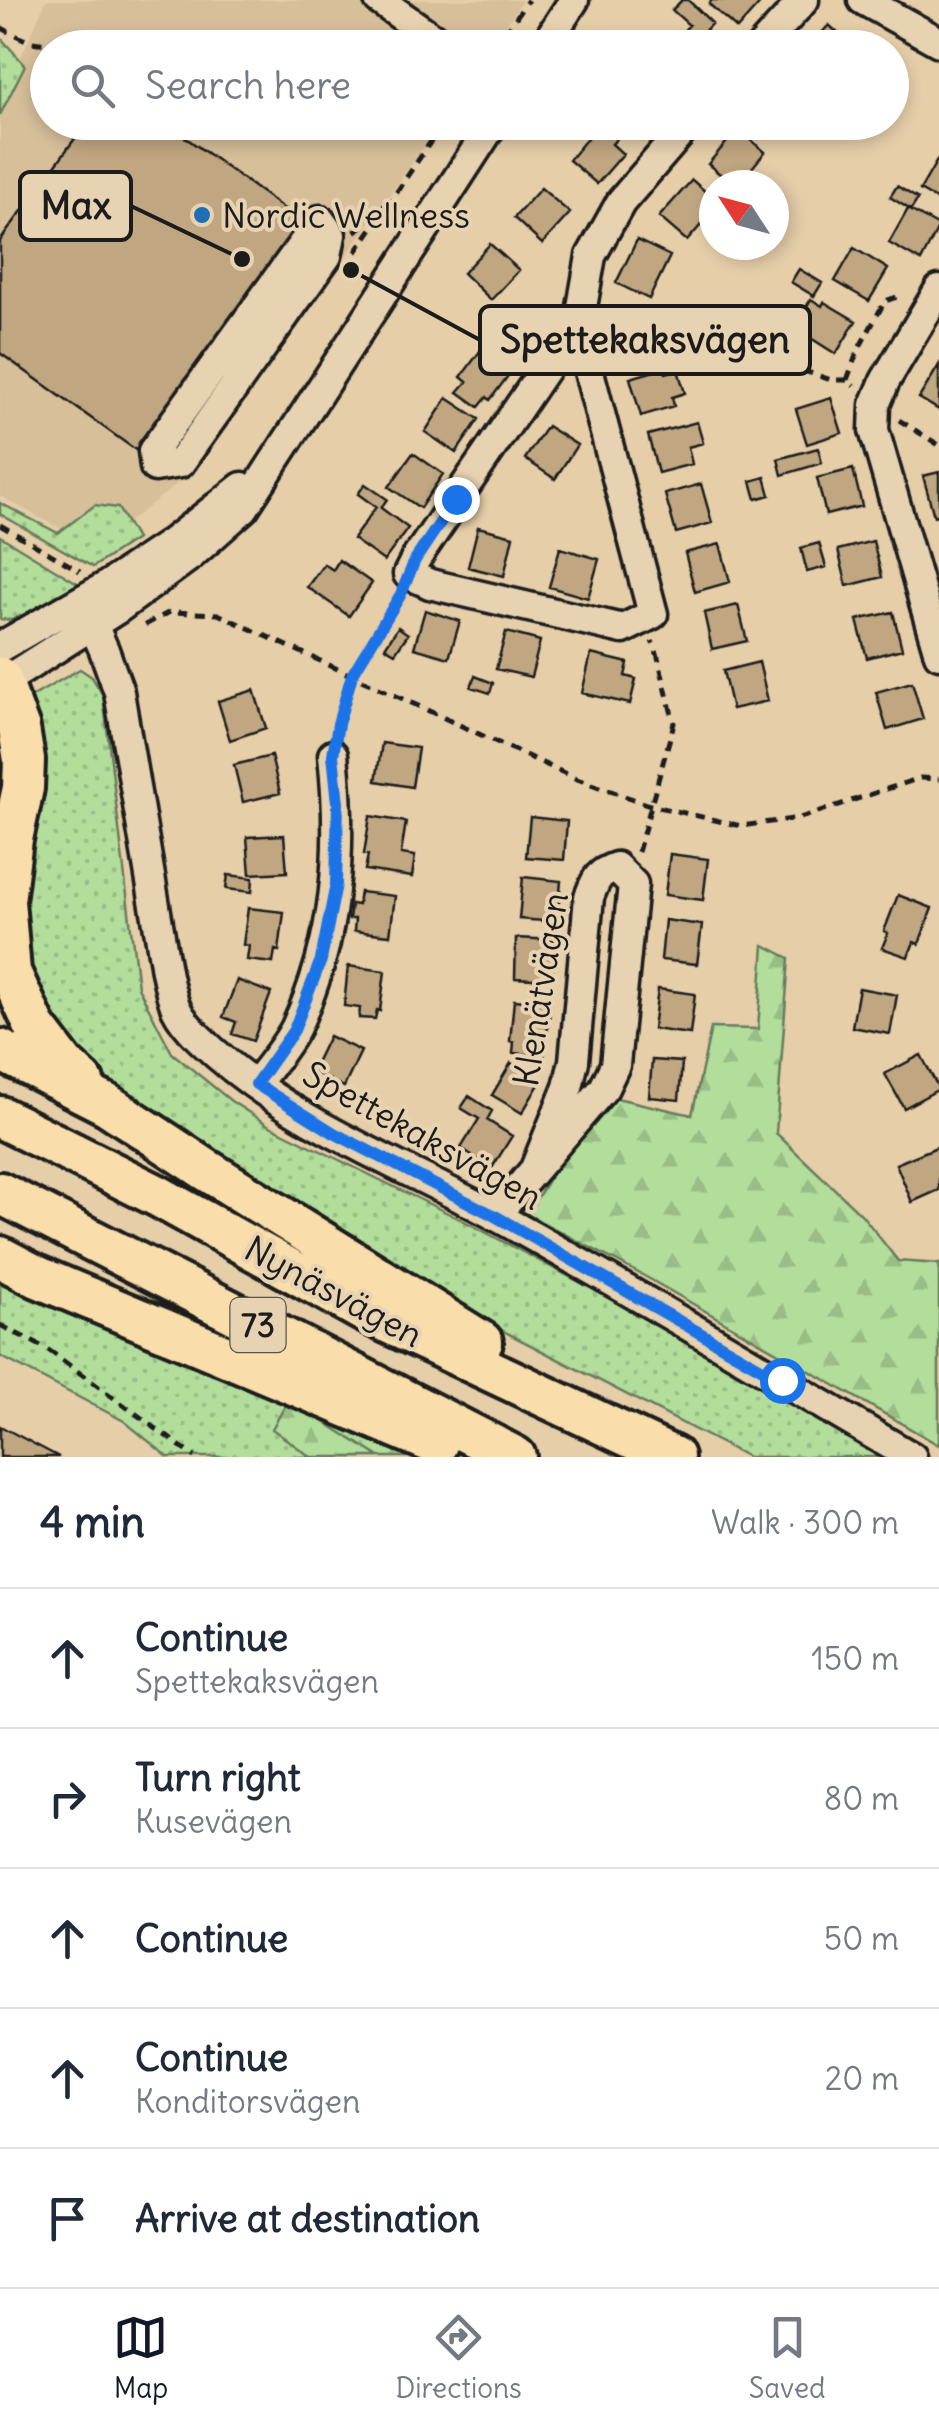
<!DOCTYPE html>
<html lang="en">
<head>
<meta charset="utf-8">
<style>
  body { margin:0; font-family:Delius,sans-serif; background:#f6f6f7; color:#1f2937 }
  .compass { position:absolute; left:699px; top:170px; width:90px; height:90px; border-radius:50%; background:#fff; box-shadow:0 5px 15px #0003; rotate:306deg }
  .stop { position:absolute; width:30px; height:30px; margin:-22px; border:8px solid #1a73e8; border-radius:50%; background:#fff }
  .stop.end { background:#1a73e8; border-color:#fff; box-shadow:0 2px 10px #0008 }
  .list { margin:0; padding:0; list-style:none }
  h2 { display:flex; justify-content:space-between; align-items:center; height:130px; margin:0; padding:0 40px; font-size:42px }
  h2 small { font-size:32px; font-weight:400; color:#747a83 }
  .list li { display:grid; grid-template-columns:65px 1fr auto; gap:30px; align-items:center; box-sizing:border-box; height:140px; padding:0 40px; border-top:2px solid #e0e1e3 }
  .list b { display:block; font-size:38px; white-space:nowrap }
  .list p { margin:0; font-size:32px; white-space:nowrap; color:#747a83 }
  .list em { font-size:32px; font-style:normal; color:#747a83 }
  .icon { flex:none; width:55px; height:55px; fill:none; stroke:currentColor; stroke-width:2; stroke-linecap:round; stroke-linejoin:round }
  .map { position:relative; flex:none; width:939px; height:1457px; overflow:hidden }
  .search { position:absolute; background:#fff; box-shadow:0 5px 15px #0003; left:30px; right:30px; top:30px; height:110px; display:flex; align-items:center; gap:25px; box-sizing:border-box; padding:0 35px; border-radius:55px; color:#747a83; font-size:38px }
  .sheet { height:830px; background:#fff }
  nav { display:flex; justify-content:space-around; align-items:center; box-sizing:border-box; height:140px; border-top:2px solid #e0e1e3; background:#fff; font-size:28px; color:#747a83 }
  nav a { display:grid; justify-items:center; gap:5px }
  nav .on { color:#111827 }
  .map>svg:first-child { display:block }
  .built { fill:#d7bf9a }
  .grass { fill:url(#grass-dots); stroke:#677c5c; stroke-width:2.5 }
  .forest { fill:url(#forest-firs); stroke:#677c5c; stroke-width:2.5 }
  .building { fill:#c0a781; stroke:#1c1c1c; stroke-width:2.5 }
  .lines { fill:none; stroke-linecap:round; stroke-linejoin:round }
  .minor-casing { stroke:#1c1c1c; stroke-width:35 }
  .highway-casing { stroke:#1c1c1c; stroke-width:48 }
  .path { stroke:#1c1c1c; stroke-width:5; stroke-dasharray:10 8; stroke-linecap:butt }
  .minor { stroke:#e7d2b1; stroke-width:28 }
  .highway { stroke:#f9deab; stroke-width:40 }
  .route { stroke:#1a73e8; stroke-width:12 }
  .poi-dot { fill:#1f6fb2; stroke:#e7d2b1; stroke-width:4 }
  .labels { text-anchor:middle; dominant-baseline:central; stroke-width:8; stroke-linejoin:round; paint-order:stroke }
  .shield { fill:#e7d2b1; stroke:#595349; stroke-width:2.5 }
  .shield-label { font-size:32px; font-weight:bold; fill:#1c1c1c }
  .poi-label { font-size:35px; fill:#1c1c1c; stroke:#e7d2b1; text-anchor:start }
  .street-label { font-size:35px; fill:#1c1c1c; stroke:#e7d2b1 }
  .leader { fill:none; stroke:#1c1c1c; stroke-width:4 }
  .callout-dot { fill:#1c1c1c; stroke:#e7d2b1; stroke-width:4 }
  .callout { fill:#e7d2b1; stroke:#1c1c1c; stroke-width:4 }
  .callout-label { font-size:38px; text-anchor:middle; font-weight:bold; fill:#1c1c1c }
</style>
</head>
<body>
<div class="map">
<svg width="939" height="1457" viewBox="0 0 939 1457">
  <defs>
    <pattern id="grass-dots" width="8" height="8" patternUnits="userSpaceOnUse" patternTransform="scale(2.5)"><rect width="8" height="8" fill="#b2dd9b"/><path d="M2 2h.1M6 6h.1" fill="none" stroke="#98bd85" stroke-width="1.8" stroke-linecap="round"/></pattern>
    <pattern id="forest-firs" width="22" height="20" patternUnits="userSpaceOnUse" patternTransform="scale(2.5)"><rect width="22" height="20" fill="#b2dd9b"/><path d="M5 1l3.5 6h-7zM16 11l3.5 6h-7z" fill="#98bd85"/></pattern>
  </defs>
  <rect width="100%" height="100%" fill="#e6cea9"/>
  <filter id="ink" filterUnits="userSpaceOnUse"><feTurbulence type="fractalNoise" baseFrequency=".01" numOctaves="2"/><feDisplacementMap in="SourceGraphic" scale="20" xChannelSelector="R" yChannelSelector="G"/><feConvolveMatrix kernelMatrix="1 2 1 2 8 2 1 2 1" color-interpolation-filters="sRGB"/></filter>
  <g filter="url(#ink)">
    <path class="built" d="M46,0H523L491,47L48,48V122L441,123L192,472L96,548L0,496V105Z"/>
    <path class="grass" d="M0,37L25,65L0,115Z
      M0,503L58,533L95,505L118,508L136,539L93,567L0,514Z
      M0,536L84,587L12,620L0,619Z
      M80,669L92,677L103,695L138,987L172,1053L231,1101L268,1125L470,1224L668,1329L882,1457H748L482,1320L121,1093L87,1065L61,1041L21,969L23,702Z
      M0,1283L71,1306L423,1457H168L124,1421L0,1356Z"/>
    <path class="forest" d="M764,945L789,958L776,1133L862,1215L898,1261L939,1264V1445L646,1277L527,1214L567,1150L616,1098L692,1115L711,1028L758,1029Z
      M289,1399L379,1457H311L272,1429Z"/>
    <path class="building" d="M682,0H688L712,23L702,34L717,48H668L689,25L672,10Z
      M712,0H763L737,29L709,4Z
      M829,25L854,48H808Z
      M87,122H164L301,221L137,451L0,353V241Z
      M587,122H607L620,135L612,144L623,154L597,184L569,160L594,130Z
      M766,122H793L782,136Z
      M738,129L765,152L747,174L756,182L753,185H733L708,164Z
      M939,157V201L920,190Z
      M692,180L714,199V235L701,225L687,241L659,217Z
      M897,186L918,199L911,210L890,197Z
      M541,188L570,213L542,244L514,218Z
      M908,209L939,226L921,261L889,243Z
      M637,240L670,256L649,299L616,283Z
      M490,244L519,270L491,300L463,273Z
      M854,248L888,269L869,301L835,281Z
      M799,269L822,283L814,296L791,282Z
      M811,299L822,306L824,302L856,321L836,354L806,335L811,326L799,319Z
      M486,343L516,365L490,400L487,397L479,407L458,392L467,382L461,377Z
      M939,365V410L919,398Z
      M665,368L666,373L678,370L685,393L672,397L674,406L641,416L630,378Z
      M447,398L479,419L456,453L425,432Z
      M831,398L842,433L807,444L796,409Z
      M697,422L703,443L688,447L692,464L658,473L648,435Z
      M547,426L577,445L555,479L525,459Z
      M818,448L822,463L782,475L778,459Z
      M413,453L443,474L420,508L389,487Z
      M853,469L862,506L826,515L817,478Z
      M939,472V514L934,516L923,476Z
      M765,477L770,495L756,499L751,481Z
      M365,484L387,499L381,508L408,528L384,561L353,539L376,507L358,494Z
      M701,484L712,523L676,533L665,494Z
      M478,527L513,536L504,576L468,567Z
      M873,541L882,577L847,586L838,550Z
      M819,543L826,567L807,572L801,548Z
      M720,544L730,582L695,592L685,553Z
      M560,548L599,559L588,598L549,587Z
      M339,560L372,583L349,616L307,587L324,564L333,570Z
      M738,605L747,641L712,649L704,613Z
      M425,610L460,621L449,658L414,648Z
      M893,612L902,649L867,658L857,620Z
      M398,627L408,634L395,653L385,647Z
      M506,632L540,641L531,677L496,669Z
      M591,654L628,663L625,676L636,679L630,704L582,693Z
      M759,662L768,701L732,709L723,671Z
      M475,676L493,683L490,693L471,687Z
      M912,682L923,719L887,730L876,692Z
      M254,690L266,728L230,740L218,701Z
      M382,743L418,748L412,787L376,781Z
      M271,756L280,793L243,802L234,765Z
      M370,816L406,822L401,854L415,856L412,877L365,870L368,855L364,854Z
      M530,817L567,821L564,860L526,857Z
      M284,835L287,872L250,874L247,837Z
      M670,854L708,859L703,900L665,895Z
      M228,875L253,878L252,892L226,889Z
      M523,877L561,881L557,922L519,919Z
      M360,892L395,896L390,935L354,931L355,919H349L351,904L358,905Z
      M898,895L932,908L919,944L914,942L908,957L882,948L888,933L884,931Z
      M248,908L284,912L279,951L275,950L273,963L247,960L249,946L243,945Z
      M665,920L702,925L697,964L661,960Z
      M516,938L554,940L552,980L515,978Z
      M348,966L385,971L380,1011L377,1010L375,1019L359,1018L360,1008L344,1006Z
      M237,980L271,993L253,1041L232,1034L236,1022L223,1017Z
      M859,988L897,995L890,1034L852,1027Z
      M658,989L695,994L690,1034L653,1029Z
      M514,1000L551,1003L544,1056L513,1053L514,1042L510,1041Z
      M329,1036L361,1051L344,1087L312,1071Z
      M921,1055L939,1089L904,1108L885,1074Z
      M652,1060L682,1062L679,1100L649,1097Z
      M511,1063L541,1081L522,1113L492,1095Z
      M469,1096L492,1111L487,1120L512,1136L492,1168L461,1148L479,1119L461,1108Z
      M939,1146V1190L912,1202L896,1164Z
      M0,1426L59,1457H0Z"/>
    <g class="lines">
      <g class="minor-casing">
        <path id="minor" d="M379,0L447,48
          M863,0L939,42
          M543,48L574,0
          M760,48L804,0
          M320,220L331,235L327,256L180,463L155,467L153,451Z
          M939,290L885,381L875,405L874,430L939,654
          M578,330L653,614L623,629L430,584L408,574L415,560L560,347Z
          M578,330L591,256L621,202L690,122
          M82,600L104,650L119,692L166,971C173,1004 174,1013 199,1038C281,1119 397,1162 498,1217C638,1294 774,1377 912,1457
          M0,647L105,587L171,543L242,487
          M0,684L119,608L190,556L244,508L494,122
          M256,1084C269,1066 286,1047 296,1027C337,939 343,850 333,755
          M495,1216L604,1088L615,1065L633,884L616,867C597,873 596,880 589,897L574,1061L568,1087L536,1166"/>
      </g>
      <g class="highway-casing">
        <path id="highway" d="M0,678L19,729L24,760L23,788L12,839L4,901L10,972L35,1027L64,1065L83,1082
          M0,1050L108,1105L205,1169L482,1342
          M0,1117L158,1196L366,1312L673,1457
          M0,1193L515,1457
          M0,1257L38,1277L437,1444"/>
      </g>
      <path class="path" d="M0,27C27,41 37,49 67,38
        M495,48L528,0
        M355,232L388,203
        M356,252L444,122
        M609,347L683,342L726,345L831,380H847L854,386
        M847,380L858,350L885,301L903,295
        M899,420L939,445
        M0,525L80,571
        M145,625L170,612L218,614L577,779L650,805L741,826L800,818L920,778L939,779
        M336,732L352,675L398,598
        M638,852L674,723L657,653L652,641
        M0,1325L47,1349L195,1457"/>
      <use href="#minor" class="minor"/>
      <use href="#highway" class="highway"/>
    </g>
  </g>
  <g class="lines" filter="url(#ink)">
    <path class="route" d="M456,499L415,560L401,594L352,675L338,724L333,755L338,803L336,884L321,960L294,1030L256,1084L334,1133L495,1216L782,1380"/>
  </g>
  <circle class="poi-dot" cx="202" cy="215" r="10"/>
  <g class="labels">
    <rect class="shield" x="230.5" y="1298" width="55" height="54" rx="8"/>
    <g class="shield-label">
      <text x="258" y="1325">73</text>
    </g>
    <g class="poi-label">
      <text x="222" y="215">Nordic Wellness</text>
    </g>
    <g class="street-label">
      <text transform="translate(540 989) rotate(-81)">Klenätvägen</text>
      <text transform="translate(423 1135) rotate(29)">Spettekaksvägen</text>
      <text transform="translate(334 1291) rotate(28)">Nynäsvägen</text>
    </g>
  </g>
  <path class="leader" d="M242 259L131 206M351 270L480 340"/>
  <g class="callout-dot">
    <circle cx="242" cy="259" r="10"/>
    <circle cx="351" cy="270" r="10"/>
  </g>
  <g class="callout">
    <rect x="20" y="172" width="111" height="68" rx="10"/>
    <rect x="480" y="306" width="330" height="68" rx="10"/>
  </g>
  <g class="callout-label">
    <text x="76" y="219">Max</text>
    <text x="645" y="353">Spettekaksvägen</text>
  </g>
</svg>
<svg class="compass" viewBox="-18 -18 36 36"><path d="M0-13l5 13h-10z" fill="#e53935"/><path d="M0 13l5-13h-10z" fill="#747a83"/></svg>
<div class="stop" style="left:782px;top:1380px"></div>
<div class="stop end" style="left:456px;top:499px"></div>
<div class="search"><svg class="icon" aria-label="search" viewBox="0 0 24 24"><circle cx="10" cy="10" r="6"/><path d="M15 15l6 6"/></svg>Search here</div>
</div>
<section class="sheet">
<h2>4 min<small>Walk · 300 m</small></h2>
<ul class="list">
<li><svg class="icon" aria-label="ahead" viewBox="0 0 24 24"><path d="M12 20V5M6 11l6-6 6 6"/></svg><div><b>Continue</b><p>Spettekaksvägen</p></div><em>150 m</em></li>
<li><svg class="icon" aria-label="right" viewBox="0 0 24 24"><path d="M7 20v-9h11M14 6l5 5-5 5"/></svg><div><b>Turn right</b><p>Kusevägen</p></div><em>80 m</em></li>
<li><svg class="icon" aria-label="ahead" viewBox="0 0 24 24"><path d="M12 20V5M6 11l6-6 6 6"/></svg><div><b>Continue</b></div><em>50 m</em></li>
<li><svg class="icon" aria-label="ahead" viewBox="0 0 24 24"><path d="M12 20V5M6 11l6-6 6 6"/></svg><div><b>Continue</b><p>Konditorsvägen</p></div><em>20 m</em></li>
<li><svg class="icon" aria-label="arrive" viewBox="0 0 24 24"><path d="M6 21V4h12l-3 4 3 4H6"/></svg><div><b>Arrive at destination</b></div></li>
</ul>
</section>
<nav>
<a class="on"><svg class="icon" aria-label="map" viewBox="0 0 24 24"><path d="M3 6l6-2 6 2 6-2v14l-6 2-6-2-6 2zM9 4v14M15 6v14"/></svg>Map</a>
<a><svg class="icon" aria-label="directions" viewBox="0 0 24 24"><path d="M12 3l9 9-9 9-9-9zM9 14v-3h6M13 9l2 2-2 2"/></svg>Directions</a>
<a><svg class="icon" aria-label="saved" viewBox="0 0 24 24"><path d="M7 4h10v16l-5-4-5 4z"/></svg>Saved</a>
</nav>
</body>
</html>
